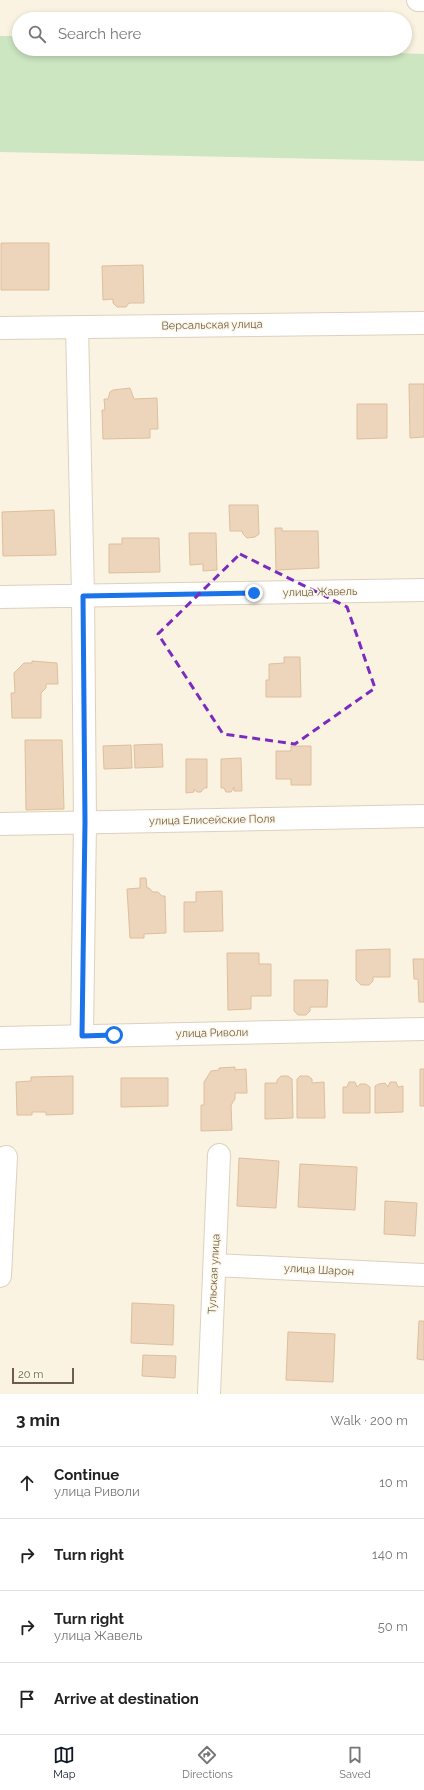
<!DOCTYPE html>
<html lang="en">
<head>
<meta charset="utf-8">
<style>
  body { margin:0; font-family:Raleway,sans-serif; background:#f6f6f6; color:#222 }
  .scale { position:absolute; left:12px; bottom:10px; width:62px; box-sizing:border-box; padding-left:4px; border:2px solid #6f5c4a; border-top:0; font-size:11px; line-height:14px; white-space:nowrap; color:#6f5c4a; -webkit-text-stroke:3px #fdf7e7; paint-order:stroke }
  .stop { position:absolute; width:12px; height:12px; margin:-9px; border:3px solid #1a73e8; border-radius:50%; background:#fff }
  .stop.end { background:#1a73e8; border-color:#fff; box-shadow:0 1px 4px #0008 }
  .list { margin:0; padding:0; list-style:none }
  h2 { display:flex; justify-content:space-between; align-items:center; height:52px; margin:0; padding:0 16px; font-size:17px }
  h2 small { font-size:13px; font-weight:400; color:#767676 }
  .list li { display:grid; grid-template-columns:26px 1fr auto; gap:12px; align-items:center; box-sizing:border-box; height:72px; padding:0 16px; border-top:1px solid #e0e0e0 }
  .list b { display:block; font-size:15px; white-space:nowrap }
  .list p { margin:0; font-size:13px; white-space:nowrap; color:#767676 }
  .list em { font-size:13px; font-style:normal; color:#767676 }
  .icon { flex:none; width:22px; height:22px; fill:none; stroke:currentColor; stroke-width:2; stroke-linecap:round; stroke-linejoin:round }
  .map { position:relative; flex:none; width:424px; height:1394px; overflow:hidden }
  .search { position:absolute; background:#fff; box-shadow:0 2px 6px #0003; left:12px; right:12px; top:12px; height:44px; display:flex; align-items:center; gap:10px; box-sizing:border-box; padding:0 14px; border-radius:22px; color:#767676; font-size:15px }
  .sheet { height:340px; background:#fff }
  nav { display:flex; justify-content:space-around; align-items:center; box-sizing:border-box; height:56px; border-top:1px solid #e0e0e0; background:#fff; font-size:11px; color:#767676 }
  nav a { display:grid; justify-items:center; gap:2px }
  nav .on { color:#111827 }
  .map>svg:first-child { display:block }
  .green { fill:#cce6c1 }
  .building { fill:#edd5bb; stroke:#debe9d }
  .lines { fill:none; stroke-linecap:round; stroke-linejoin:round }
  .minor-casing { stroke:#ddd0be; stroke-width:24 }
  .minor { stroke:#fff; stroke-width:22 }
  .route { stroke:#1a73e8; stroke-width:5 }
  .marked { fill:none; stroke:#7b2cbf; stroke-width:3; stroke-dasharray:8 5; stroke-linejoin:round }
  .labels { text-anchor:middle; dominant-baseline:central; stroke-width:3; stroke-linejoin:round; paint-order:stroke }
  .street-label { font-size:11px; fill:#6f5c4a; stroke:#fdf7e7 }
</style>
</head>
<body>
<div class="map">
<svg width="424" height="1394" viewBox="0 0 424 1394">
  <rect width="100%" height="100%" fill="#faf3e1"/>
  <path class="green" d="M0,36H19V49H281L424,54V161L0,152Z"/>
  <path class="building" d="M1,243H49V290H1Z
    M143,265L144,303H129L126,307H117L113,303V299L103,300L102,266Z
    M409,384H424V437L410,438Z
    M130,388L134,399L157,398L158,429H150V438L103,439L102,410H105L104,399H108L110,392L113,390Z
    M357,404H387V438L357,439Z
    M229,505H258L259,534L255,537L247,538L243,534L242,531H230Z
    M54,510L56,555L3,556L2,512Z
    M275,528H282V531H318L319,568L276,570Z
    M189,533H216L217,570L203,571V564L190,565Z
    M122,538H159L160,572L109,573V544H122Z
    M284,657H300L301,697H266V680H269V664L284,663Z
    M32,661L57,663L58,684H46V688L41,693V718H12L11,693H15L14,673L24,663H32Z
    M25,740H62L64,809L26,810Z
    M162,744L163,767L135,768L134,745Z
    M131,745L132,768L104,769L103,746Z
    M291,746H311V785H291V779H276V751H291Z
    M241,758L242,791H234V787L231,792H226L224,788H221V759Z
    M186,759H207V788H204L201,792H197L194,789V792L186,793Z
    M140,878H146L147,888H149L153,892H158L162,896H165L166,933L144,934V938H130L127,889L140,888Z
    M222,891L223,931L184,932V902H196V892Z
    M390,949V977H373V981L369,985H361L356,980V950Z
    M227,953H259V964H271V996H251V1009L228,1010Z
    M413,959H424V1002H419L418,979H414Z
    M294,980H328L327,1007H310V1011L306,1015H298L294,1011Z
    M235,1067V1070L246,1069L247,1093H235V1099L231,1105L232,1130L201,1131V1105H204V1082L211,1071L219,1070V1068Z
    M420,1069H424V1106H420Z
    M73,1076V1114L46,1115V1112H32V1115H17L16,1082L31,1081V1077Z
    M281,1076H288L292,1079L293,1118L265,1119V1083H277V1080Z
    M300,1076H308L312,1079V1083L324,1082L325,1118H297V1079Z
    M121,1078H168V1106L121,1107Z
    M349,1082H355L357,1087L360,1084H366L370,1087V1113H343V1087H347Z
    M390,1082H396L398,1087L403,1086V1112L375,1113V1086L379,1084L385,1083L388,1087Z
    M239,1158L279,1161L276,1208L237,1206Z
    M300,1164L357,1167L355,1210L298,1207Z
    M385,1201L417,1203L415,1236L384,1234Z
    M132,1303L174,1305L173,1345L131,1343Z
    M419,1321H424V1360L417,1359Z
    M288,1332L335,1334L333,1382L286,1380Z
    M143,1355L176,1356L175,1378L142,1376Z"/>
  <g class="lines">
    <g class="minor-casing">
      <path id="minor" d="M418,0H424
        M77,327L83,596L85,822L82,1036
        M0,328L424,323
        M0,597L424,590
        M0,824L424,816
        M0,1038L424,1029
        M215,1265L424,1275
        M0,1276L6,1157
        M209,1394L219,1155"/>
    </g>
    <use href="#minor" class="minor"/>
  </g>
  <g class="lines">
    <path class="route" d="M114,1035L82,1036L85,822L83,596L254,593"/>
  </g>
  <path class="marked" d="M240,554L347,607L375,688L295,744L223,734L158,634Z"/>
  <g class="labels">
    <g class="street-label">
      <text transform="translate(212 325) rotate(-1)">Версальская улица</text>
      <text transform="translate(320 592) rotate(-1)">улица Жавель</text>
      <text transform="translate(212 820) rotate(-1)">улица Елисейские Поля</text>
      <text transform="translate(212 1033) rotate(-1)">улица Риволи</text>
      <text transform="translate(319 1270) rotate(3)">улица Шарон</text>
      <text transform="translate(214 1274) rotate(-87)">Тульская улица</text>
    </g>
  </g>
</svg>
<div class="scale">20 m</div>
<div class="stop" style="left:114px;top:1035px"></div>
<div class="stop end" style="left:254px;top:593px"></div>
<div class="search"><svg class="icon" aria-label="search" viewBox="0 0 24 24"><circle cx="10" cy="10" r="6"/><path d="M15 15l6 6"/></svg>Search here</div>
</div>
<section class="sheet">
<h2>3 min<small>Walk · 200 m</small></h2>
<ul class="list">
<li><svg class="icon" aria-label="ahead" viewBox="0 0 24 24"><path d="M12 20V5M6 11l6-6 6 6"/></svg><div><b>Continue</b><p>улица Риволи</p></div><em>10 m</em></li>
<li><svg class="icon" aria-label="right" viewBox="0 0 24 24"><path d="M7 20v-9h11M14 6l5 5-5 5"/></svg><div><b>Turn right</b></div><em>140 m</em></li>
<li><svg class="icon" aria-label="right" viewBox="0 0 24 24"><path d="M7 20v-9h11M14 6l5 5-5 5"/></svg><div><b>Turn right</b><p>улица Жавель</p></div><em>50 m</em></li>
<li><svg class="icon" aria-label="arrive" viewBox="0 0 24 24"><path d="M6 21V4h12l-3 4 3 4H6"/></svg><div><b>Arrive at destination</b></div></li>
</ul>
</section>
<nav>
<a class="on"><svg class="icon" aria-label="map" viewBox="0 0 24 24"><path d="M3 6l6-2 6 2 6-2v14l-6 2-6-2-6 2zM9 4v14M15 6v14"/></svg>Map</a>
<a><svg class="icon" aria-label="directions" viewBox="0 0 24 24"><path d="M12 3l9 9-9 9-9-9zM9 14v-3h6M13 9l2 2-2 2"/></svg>Directions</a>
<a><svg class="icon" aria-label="saved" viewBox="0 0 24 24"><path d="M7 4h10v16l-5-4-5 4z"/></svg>Saved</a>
</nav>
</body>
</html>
